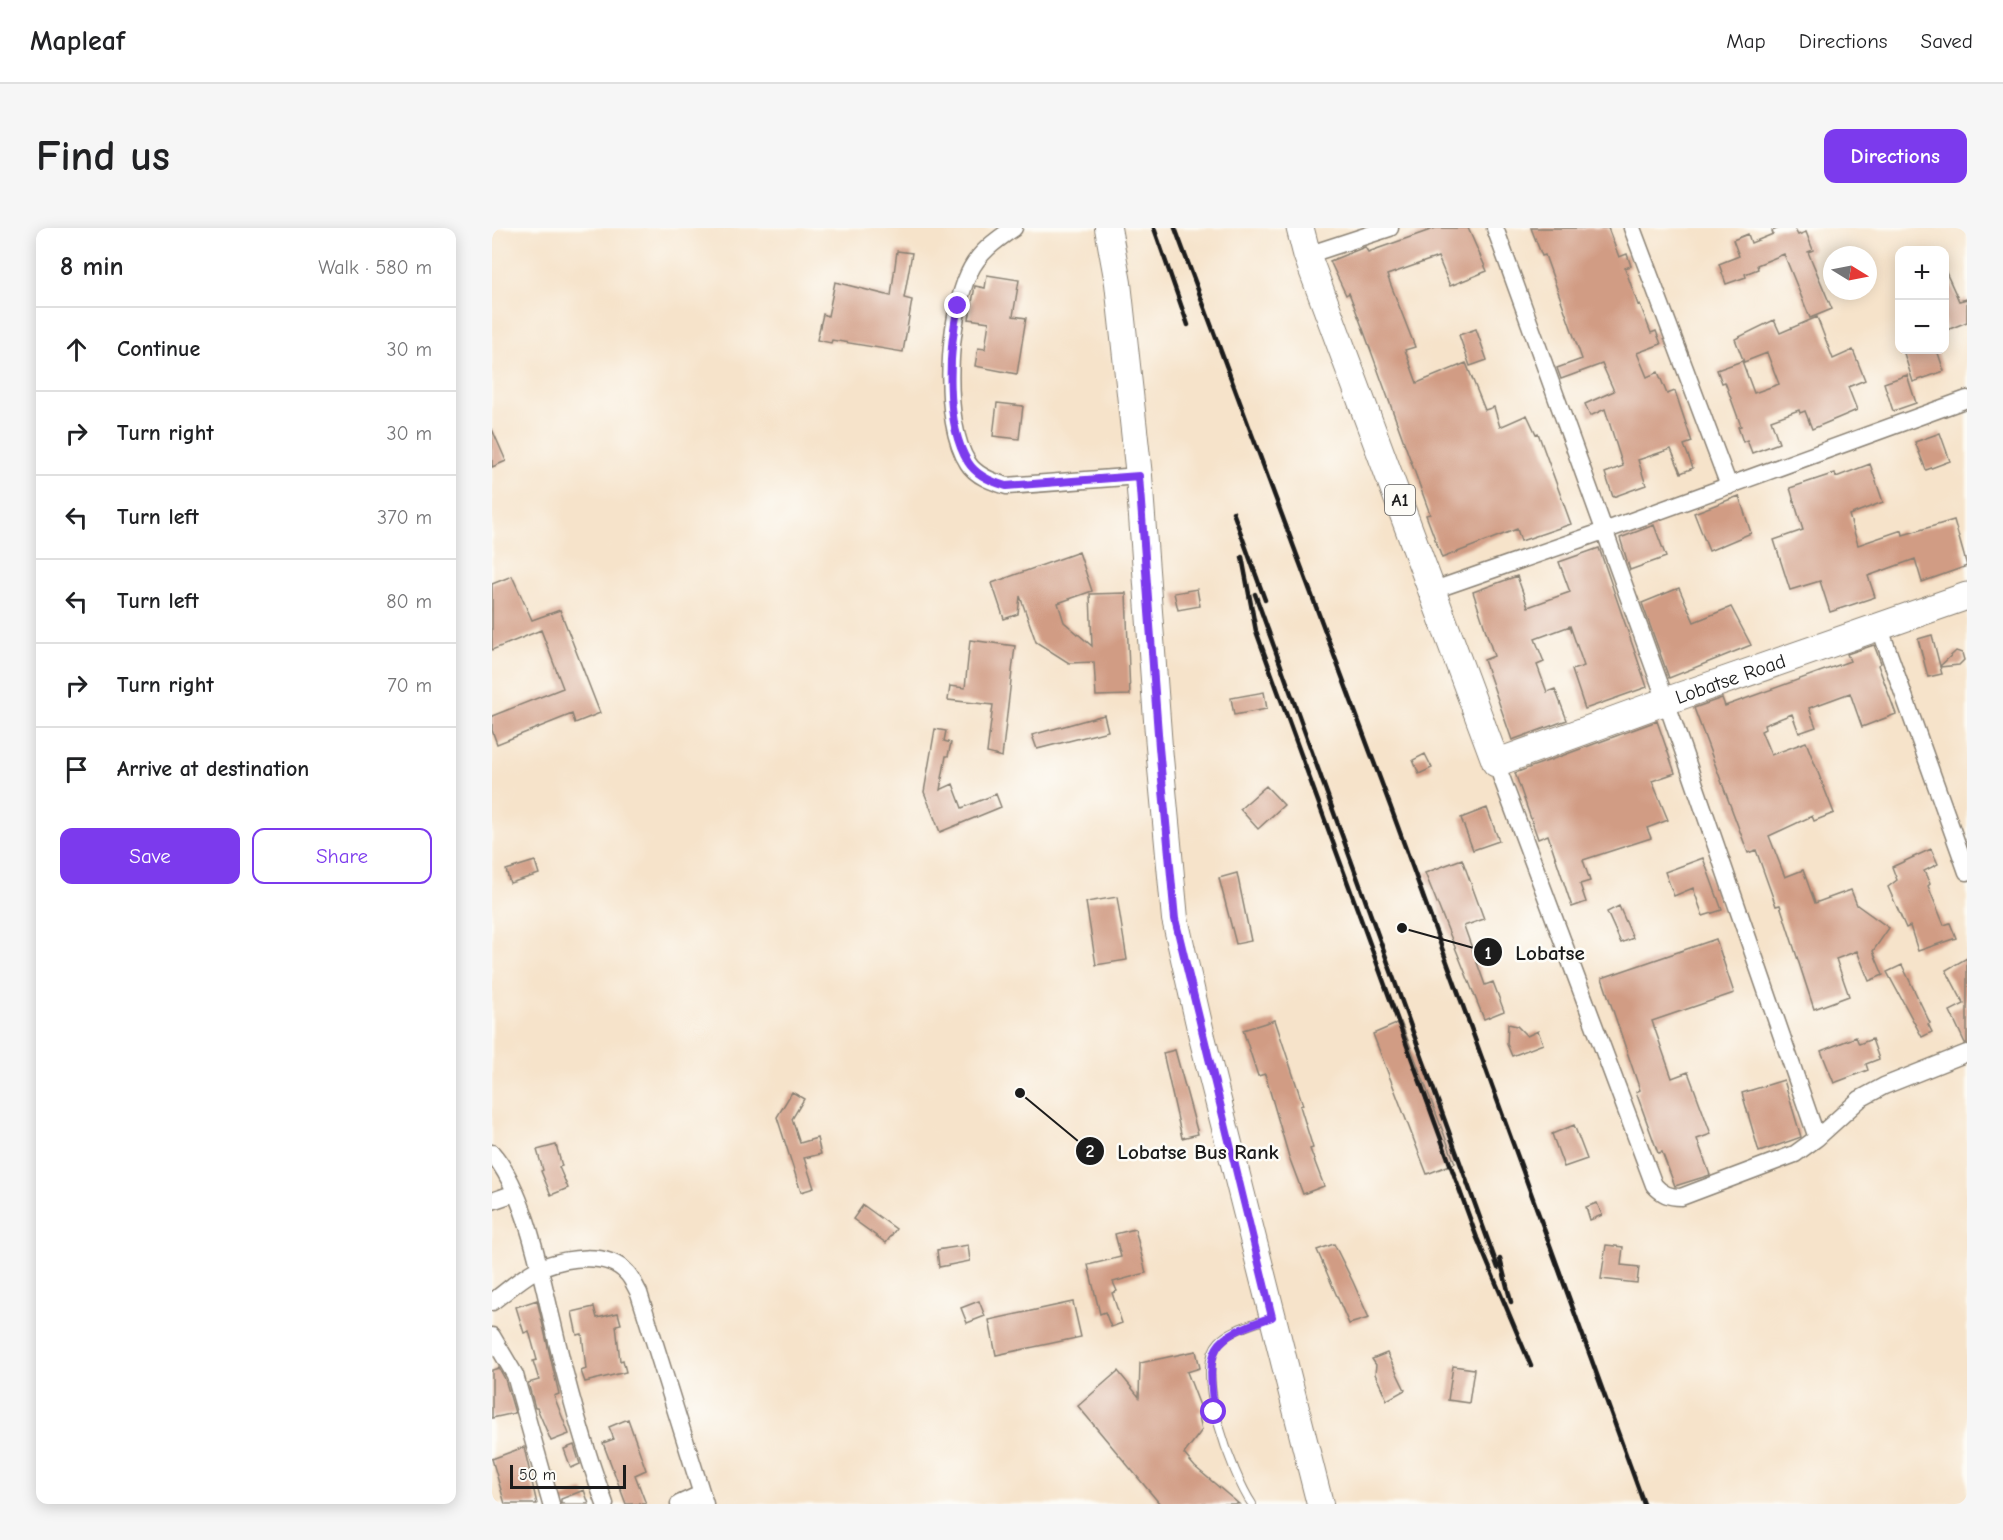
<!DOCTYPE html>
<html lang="en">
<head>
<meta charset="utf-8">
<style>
  body { margin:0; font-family:"Comic Neue",sans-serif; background:#f6f6f6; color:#202124 }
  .controls { position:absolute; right:18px; top:18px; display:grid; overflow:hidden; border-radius:12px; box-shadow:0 3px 15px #0003 }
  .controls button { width:54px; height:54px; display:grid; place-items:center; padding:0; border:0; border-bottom:2px solid #e0e0e0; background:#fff; color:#202124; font:30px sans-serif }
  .compass { position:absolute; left:1331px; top:18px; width:54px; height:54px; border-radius:50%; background:#fff; box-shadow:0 3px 15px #0003; rotate:100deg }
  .scale { position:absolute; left:18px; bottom:15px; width:116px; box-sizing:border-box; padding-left:6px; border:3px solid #1c1c1c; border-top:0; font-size:16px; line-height:21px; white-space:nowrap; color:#1c1c1c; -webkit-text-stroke:4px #fdfcf7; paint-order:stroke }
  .stop { position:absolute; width:18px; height:18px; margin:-14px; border:4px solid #7c3aed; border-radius:50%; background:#fff }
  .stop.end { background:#7c3aed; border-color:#fff; box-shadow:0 2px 6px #0008 }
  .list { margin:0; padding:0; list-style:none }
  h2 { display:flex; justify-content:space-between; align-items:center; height:78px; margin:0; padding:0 24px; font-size:26px }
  h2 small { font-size:20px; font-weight:400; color:#757577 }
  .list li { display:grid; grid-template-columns:39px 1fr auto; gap:18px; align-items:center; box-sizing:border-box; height:84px; padding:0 24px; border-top:2px solid #e0e0e0 }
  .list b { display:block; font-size:22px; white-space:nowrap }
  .list em { font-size:20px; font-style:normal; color:#757577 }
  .actions { display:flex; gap:12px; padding:18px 24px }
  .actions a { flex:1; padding:14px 0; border:2px solid #7c3aed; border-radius:12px; text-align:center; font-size:21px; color:#7c3aed }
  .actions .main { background:#7c3aed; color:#fff }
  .icon { flex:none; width:33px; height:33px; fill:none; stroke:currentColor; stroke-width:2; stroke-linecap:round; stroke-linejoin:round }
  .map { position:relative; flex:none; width:1475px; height:1276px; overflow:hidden; border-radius:12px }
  header { display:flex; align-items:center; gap:36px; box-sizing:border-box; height:84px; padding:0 30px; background:#fff; border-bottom:2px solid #e0e0e0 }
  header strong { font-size:28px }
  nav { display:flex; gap:33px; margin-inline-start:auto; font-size:21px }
  .intro { display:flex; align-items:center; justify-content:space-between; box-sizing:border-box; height:144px; padding:0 36px }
  h1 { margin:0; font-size:42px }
  .button { padding:15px 27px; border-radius:12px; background:#7c3aed; color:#fff; font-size:21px; font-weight:700 }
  main { display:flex; gap:36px; padding:0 36px }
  aside { flex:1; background:#fff; border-radius:12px; box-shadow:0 3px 15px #0003 }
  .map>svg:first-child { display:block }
  .building { fill:#d19c84 }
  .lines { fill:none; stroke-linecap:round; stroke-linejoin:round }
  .service-casing { stroke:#898073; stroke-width:10 }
  .minor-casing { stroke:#898073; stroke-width:19 }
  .primary-casing { stroke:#898073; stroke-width:28 }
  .trunk-casing { stroke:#898073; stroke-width:29 }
  .service { stroke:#fff; stroke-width:8 }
  .minor { stroke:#fff; stroke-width:16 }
  .primary { stroke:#fff; stroke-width:26 }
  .trunk { stroke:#fff; stroke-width:27 }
  .rail { stroke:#1c1c1c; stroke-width:4.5 }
  .route { stroke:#7c3aed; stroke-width:8 }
  .labels { text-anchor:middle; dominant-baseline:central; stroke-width:5; stroke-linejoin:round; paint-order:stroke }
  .shield { fill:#fdfcf7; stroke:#605f5e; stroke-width:1.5 }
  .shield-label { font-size:18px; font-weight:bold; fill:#1c1c1c }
  .street-label { font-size:20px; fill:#1c1c1c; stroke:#fdfcf7 }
  .leader { fill:none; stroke:#1c1c1c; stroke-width:2 }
  .callout-dot { fill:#1c1c1c; stroke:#fdfcf7; stroke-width:2 }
  .mark-label { font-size:18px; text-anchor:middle; font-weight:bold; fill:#fff }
  .callout-label { font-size:21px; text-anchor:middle; font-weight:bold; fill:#1c1c1c; stroke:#fdfcf7; stroke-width:5; stroke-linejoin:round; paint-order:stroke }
</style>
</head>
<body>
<header>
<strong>Mapleaf</strong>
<nav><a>Map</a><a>Directions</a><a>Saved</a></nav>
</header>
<div class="intro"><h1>Find us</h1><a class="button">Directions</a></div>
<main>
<aside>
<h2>8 min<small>Walk · 580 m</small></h2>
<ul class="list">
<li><svg class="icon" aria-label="ahead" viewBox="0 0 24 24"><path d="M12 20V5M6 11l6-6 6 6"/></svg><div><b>Continue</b></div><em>30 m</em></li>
<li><svg class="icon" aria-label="right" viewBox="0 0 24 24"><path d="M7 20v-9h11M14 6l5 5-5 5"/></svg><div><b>Turn right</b></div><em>30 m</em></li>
<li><svg class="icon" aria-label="left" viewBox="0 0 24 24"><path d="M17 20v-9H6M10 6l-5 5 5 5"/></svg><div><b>Turn left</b></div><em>370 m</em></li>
<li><svg class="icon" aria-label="left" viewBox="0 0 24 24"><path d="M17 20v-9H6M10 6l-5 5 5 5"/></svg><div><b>Turn left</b></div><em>80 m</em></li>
<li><svg class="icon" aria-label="right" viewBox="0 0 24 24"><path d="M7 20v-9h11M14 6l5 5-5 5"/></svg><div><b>Turn right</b></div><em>70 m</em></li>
<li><svg class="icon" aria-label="arrive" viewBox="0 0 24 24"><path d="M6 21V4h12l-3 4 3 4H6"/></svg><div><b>Arrive at destination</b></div></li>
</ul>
<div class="actions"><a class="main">Save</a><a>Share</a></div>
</aside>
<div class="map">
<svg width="1475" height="1276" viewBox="0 0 1475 1276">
  <rect width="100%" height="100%" fill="#fdfcf7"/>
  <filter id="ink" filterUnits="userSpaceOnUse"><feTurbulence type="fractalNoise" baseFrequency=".0167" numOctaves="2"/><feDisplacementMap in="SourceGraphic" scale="12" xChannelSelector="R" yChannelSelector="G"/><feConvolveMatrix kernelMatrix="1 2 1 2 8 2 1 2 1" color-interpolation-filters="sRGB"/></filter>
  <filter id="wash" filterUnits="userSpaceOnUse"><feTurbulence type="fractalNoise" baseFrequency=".008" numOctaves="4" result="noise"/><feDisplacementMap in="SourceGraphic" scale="24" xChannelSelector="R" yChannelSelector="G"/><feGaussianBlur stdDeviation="1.35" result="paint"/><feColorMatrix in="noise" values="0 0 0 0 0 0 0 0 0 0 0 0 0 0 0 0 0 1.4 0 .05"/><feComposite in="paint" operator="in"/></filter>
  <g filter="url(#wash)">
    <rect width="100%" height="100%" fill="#f6e3ca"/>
    <g id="blocks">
      <path class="building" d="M944,0H976L995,43L958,58L946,29L895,47L923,119L913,122L925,155L974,135L993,182L1002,179L1008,199L1035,187L1044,206L1046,205L1079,296L1029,313L1025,301L950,330L934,287L938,286L871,101L857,65L854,67L838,33L873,19L876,24Z
        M1039,0H1116L1127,29L1135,26L1139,38L1133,40L1146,77L1148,76L1159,105L1164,103L1169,116L1145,125L1155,149L1166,144L1175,166L1183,163L1200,214L1192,217L1201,240L1189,245L1179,221L1146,232L1154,257L1121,269L1113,245L1131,238L1113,181L1098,188L1093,176L1122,163L1110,136L1069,151L1065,140L1090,131L1053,27L1050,28Z
        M1287,0H1302L1306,7L1314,4L1321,22L1316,24L1340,81L1318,90L1292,26L1265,37L1266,41L1253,46L1254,49L1234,56L1227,36L1247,28L1241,12L1256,6L1259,15L1281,6L1280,3Z
        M405,23L420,25L412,70L420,72L411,124L340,112L339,115L325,112L331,86L336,88L343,54L399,68Z
        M1452,40L1467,73L1475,71V94L1455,102L1452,94Z
        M495,47L527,52L521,88L534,90L525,146L483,138L486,120L493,121L497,94L477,91L483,58L493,60Z
        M1325,89L1341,131L1361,122L1373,152L1356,159L1365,182L1320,201L1313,183L1308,185L1307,182L1279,192L1287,215L1260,225L1255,212L1251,214L1246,199L1249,198L1233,154L1230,155L1225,142L1250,133L1262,165L1287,156L1275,125L1252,134L1243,111L1282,92L1288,105Z
        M984,101L995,132L978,138L967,107Z
        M1411,122H1445L1452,143L1421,154Z
        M1415,147L1424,175L1401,183L1392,155Z
        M505,175L531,178L527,211L501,208Z
        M0,201L14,233L0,239Z
        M1448,205L1458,233L1434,242L1423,214Z
        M1378,236L1391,274L1357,287L1366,317L1410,302L1411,307L1462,292L1475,338L1430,354L1423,331L1376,348L1383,369L1338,384L1328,353L1298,362L1282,312L1311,302L1298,260L1343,245L1344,249Z
        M1247,268L1259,305L1217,323L1202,285Z
        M1162,297L1174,329L1138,342L1128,310Z
        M1107,320L1155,459L1093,481L1080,442L1092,438L1078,398L1043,411L1052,434L1045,437L1055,464L1063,461L1075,492L1020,512L992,432L1002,428L981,364L1025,348L1036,379L1078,364L1067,334Z
        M587,324L600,363L566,375L572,394L600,418L598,366L634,365L638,467L604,468L602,434L577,435L544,414L528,368L526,386L512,391L500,355Z
        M20,348L40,392L68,382L108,485L83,495L80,486L5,516L0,502V488L71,460L49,402L0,422V356Z
        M1187,360L1202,394L1239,379L1259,417L1177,450L1150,375Z
        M705,361L708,378L686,382L682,365Z
        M1440,407L1448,438L1464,423L1470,425L1472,432L1467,437L1448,439L1450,446L1436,449L1426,411Z
        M478,412L523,418L510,529L495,525L501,477L456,472L458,458L473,460Z
        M1382,417L1389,435L1386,437L1404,486L1370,499L1358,465L1317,480L1324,499L1307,505L1300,486L1272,497L1273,501L1269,503L1279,527L1314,514L1342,585L1322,593L1320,588L1277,608L1293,649L1311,642L1323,675L1359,662L1365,677L1397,700L1381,723L1391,747L1377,753L1365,723L1344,731L1357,768L1322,781L1288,677L1284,678L1264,622L1256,625L1202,480L1230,470L1233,478L1358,433L1355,426Z
        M772,464L775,481L742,487L739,470Z
        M612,487L616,503L545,521L540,507Z
        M1165,493L1183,545L1160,553L1176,592L1155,600L1159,610L1091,632L1098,653L1088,656L1094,674L1080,679L1056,607L1046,611L1023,545Z
        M443,501L454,503L452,513L459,515L456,528H454L448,562L461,556L470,580L504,566L509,579L448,604L432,564Z
        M933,526L940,540L927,546L921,532Z
        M774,558L792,577L766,601L748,581Z
        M995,580L1007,613L981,622L969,590Z
        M1439,621L1446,636L1432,643L1438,656L1436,658L1452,697L1458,695L1464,710L1426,723L1418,698L1414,700L1396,659L1405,652L1400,639Z
        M1211,630L1230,682L1211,688L1201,660L1182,668L1173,644Z
        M970,631L992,691L972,698L993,757L1001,754L1012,783L992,791L933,645Z
        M43,633L47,646L18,655L14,642Z
        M745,645L759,713L744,716L727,650Z
        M625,669L635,732L604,737L594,674Z
        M1127,678L1141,710L1129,715L1115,684Z
        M1224,711L1242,765L1160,793L1180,850L1196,844L1219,906L1205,911L1218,947L1183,958L1170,924L1166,925L1144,864L1148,862L1110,750Z
        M1475,730V815H1473L1458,783L1472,776L1454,742Z
        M1410,737L1438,795L1436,796L1440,804L1430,809L1395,744Z
        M783,792L811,877L808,878L821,920L818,921L832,958L811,966L797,929L773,846L766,848L751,802Z
        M909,794L963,935L935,946L881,806Z
        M1016,796L1025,798L1035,808L1046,803L1051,816L1020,828L1015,816Z
        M1364,809L1367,816L1380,811L1387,831L1374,836L1376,842L1342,855L1329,823Z
        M683,822L706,906L690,910L671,825Z
        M1292,852L1309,909L1267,924L1250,865Z
        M300,864L312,871L300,891L308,915L325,910L329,926L312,930L322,960L309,964L285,889Z
        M1082,897L1095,931L1072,939L1060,906Z
        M64,917L70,938L67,939L76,960L59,967L49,943L51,942L45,922Z
        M1105,975L1110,987L1098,992L1094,979Z
        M371,977L404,1001L394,1015L361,991Z
        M643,1001L654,1045L621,1054L625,1063L620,1065L630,1095L619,1099L613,1084L608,1086L596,1037L629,1029L623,1006Z
        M842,1016L861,1054L877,1090L857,1096L825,1022Z
        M476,1017L478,1033L447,1039L445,1022Z
        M1114,1017L1131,1019L1129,1037L1147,1039L1145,1055L1109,1051Z
        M45,1072L67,1166L62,1168L77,1206L59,1213L45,1180H43L36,1155L47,1152L41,1133L45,1132L37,1103L32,1105L24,1079Z
        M487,1073L493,1088L475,1095L469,1080Z
        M581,1074L589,1109L504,1127L497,1092Z
        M102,1079L105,1090L126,1085L129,1096L124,1097L128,1133L131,1132L134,1144L93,1154L89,1143L94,1141L90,1106L85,1107L80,1084Z
        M704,1123L708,1140L695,1144L710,1183L706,1184L710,1202L692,1226L703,1239L747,1276H668L586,1178L626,1143L647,1169L648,1135Z
        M895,1125L913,1162L895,1172L883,1146L884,1137L880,1131Z
        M961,1138L982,1141L977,1175L956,1172Z
        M7,1140L13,1151L23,1185L0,1190V1142Z
        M136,1191L154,1242L143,1247L154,1276H134L111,1215L122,1211L117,1199Z
        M82,1217L88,1236L79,1240L72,1221Z
        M32,1219L45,1276H13L0,1231Z
        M92,1262L97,1276H69V1271Z"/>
    </g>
  </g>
  <g filter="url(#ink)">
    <use href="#blocks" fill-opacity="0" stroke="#898073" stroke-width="1.5"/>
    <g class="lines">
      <g class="service-casing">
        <path id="service" d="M760,1276C741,1248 700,1142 727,1114C739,1101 762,1096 777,1090"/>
      </g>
      <g class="minor-casing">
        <path id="minor" d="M522,0C504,12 486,25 477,45C456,89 449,193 476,235C484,248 501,254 515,258L647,248
          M1003,0L1174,473L1325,910
          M1140,0L1237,258
          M815,27L898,0
          M942,362L1112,303L1475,171
          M1387,398L1475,644
          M1004,535L1162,957C1170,966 1177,969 1189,969L1303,926L1325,910L1368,871L1392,858L1475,825
          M0,925C33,963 48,1043 60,1092C74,1154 91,1216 113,1276
          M0,973L23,965
          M0,1074C15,1063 33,1046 50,1039C75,1030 115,1023 135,1045C140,1050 143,1058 147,1065L213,1276
          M0,1108L23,1147L59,1276
          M187,1276L209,1266"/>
      </g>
      <g class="primary-casing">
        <path id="primary" d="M616,0L626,55L647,248L667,519L683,691L710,809L828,1276"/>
      </g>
      <g class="trunk-casing">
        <g id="trunk">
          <path id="s1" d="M808,0L815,27L1004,535L1174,473L1475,368"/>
        </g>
      </g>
      <use href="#service" class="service"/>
      <use href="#minor" class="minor"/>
      <use href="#primary" class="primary"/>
      <use href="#trunk" class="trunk"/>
      <path class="rail" d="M662,0L696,97
        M683,0L899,580L1152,1276
        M741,284L773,372
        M750,329L764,403L985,1010L1039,1138
        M763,366L1006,1040
        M1008,1031L1019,1074"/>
    </g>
  </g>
  <g class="lines" filter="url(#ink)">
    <path class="route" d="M466,78C457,121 452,195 476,234C484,247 500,254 514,258L647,248L667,519L683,691L780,1089C717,1111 715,1118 722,1184"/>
  </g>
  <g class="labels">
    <rect class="shield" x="893" y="257" width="30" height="30" rx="4.5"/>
    <g class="shield-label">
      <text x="908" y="272">A1</text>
    </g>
    <g class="street-label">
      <text stroke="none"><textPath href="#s1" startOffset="819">Lobatse Road</textPath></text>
    </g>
  </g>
  <path class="leader" d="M910 700L996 724M528 865L598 923"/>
  <g class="callout-dot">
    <circle cx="910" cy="700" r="6"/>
    <circle cx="528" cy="865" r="6"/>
    <circle cx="996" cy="724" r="15"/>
    <circle cx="598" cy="923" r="15"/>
  </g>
  <g class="mark-label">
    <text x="996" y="731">1</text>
    <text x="598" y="929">2</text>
  </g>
  <g class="callout-label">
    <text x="1058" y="732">Lobatse</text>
    <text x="706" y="931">Lobatse Bus Rank</text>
  </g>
</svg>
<div class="controls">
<button>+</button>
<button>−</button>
</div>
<svg class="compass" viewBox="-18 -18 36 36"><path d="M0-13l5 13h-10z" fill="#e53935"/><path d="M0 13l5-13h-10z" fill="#757577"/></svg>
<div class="scale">50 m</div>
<div class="stop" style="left:722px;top:1184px"></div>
<div class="stop end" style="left:466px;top:78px"></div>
</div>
</main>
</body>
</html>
